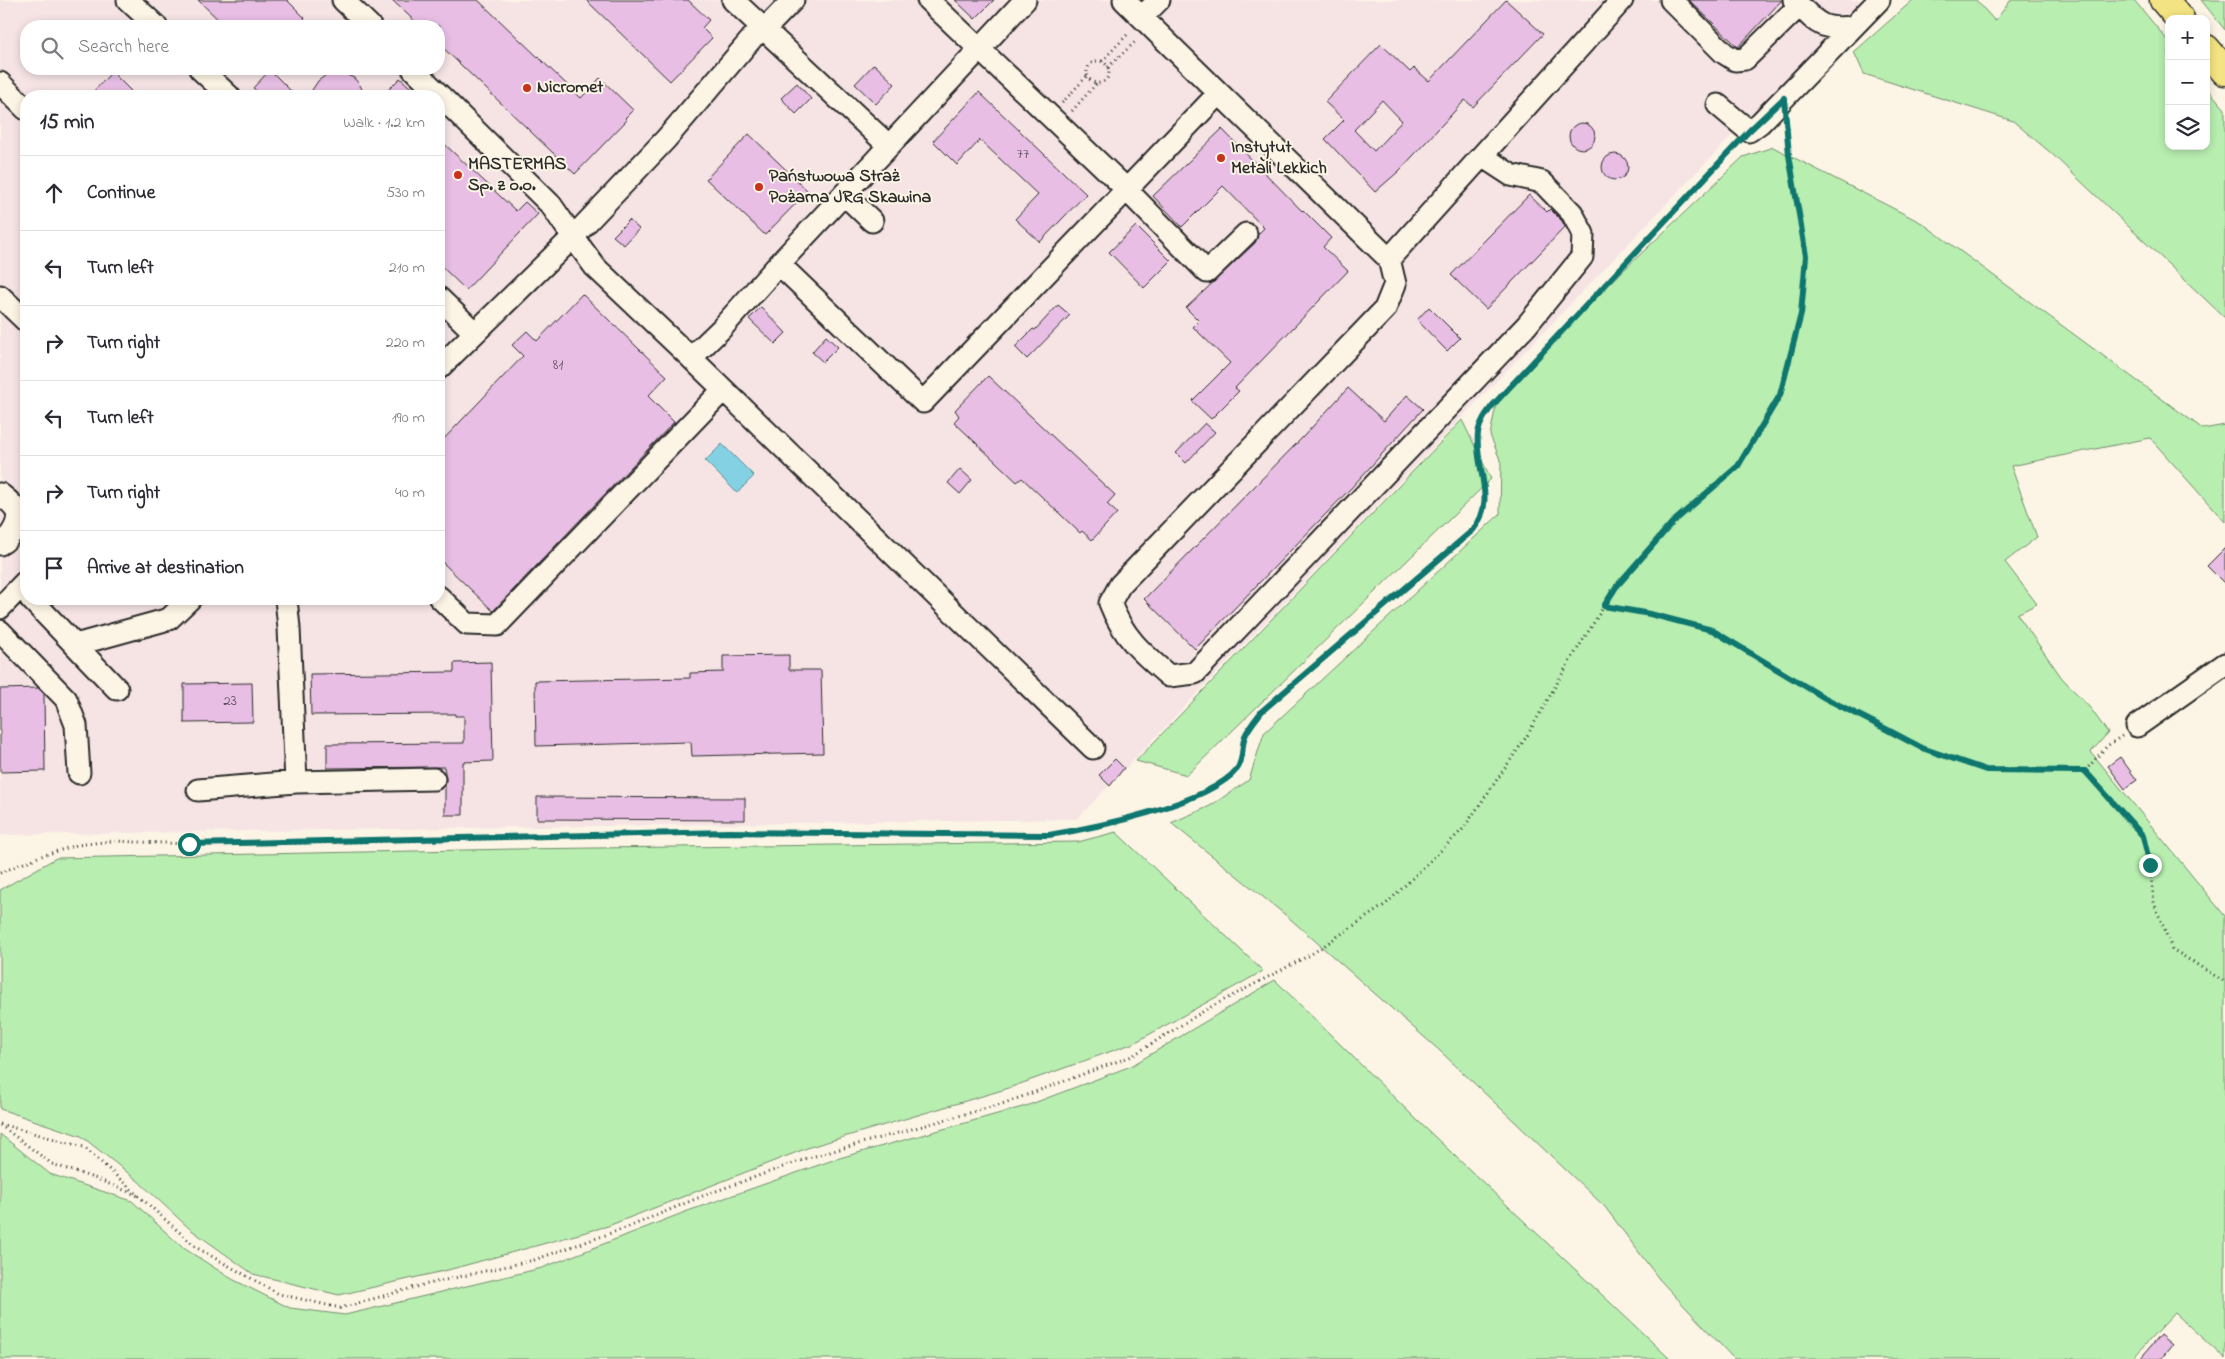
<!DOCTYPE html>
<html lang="en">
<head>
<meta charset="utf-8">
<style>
  body { margin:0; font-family:"Indie Flower",sans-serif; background:#f7f7f7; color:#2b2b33 }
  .controls { position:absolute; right:15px; top:15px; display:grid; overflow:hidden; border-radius:10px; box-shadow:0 2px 8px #0003 }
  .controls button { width:45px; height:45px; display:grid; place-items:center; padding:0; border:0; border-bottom:1px solid #e1e1e2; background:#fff; color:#2b2b33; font:25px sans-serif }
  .stop { position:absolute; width:15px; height:15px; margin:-11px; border:4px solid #0f766e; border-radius:50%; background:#fff }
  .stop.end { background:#0f766e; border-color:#fff; box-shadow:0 1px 5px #0008 }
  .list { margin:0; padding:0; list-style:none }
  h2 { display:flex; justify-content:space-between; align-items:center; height:65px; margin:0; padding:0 20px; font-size:21px }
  h2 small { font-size:16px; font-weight:400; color:#7c7c81 }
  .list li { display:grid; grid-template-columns:32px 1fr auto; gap:15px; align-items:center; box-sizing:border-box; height:75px; padding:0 20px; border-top:1px solid #e1e1e2 }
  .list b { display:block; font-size:19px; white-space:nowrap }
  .list em { font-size:16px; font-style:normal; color:#7c7c81 }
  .icon { flex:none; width:28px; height:28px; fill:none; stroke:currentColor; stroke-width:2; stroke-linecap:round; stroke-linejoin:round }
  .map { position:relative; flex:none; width:2225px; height:1359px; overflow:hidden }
  .search { position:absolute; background:#fff; box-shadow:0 2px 8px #0003; left:20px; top:20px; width:425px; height:55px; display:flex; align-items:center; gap:12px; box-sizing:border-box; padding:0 18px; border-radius:20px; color:#7c7c81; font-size:19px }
  .panel { position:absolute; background:#fff; box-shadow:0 2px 8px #0003; left:20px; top:90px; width:425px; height:515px; border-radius:20px }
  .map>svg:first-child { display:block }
  .built { fill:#f6e4e5; fill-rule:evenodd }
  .green { fill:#b8eeb0; stroke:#728c6e }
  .water { fill:#84d1e3; stroke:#608f99 }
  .building { fill:#e8bee5; stroke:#2b2b2b; fill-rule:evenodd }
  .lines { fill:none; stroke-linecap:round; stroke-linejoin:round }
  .minor-casing { stroke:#2b2b2b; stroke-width:25 }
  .major-casing { stroke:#2b2b2b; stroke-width:31 }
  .path { stroke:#2b2b2b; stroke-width:3; stroke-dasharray:1 4; stroke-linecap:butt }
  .minor { stroke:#fcf5e5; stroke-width:21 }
  .major { stroke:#f4e382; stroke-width:28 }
  .route { stroke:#0f766e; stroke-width:6 }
  .poi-dot { fill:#c8321e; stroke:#fcf5e5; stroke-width:2 }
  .labels { text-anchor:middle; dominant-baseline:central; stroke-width:4; stroke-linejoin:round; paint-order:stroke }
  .number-label { font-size:15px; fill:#5a505a }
  .poi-label { font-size:18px; font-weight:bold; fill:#2b2b2b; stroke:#fcf5e5; text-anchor:start }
</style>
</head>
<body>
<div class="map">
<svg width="2225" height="1359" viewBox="0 0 2225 1359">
  <rect width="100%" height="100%" fill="#fcf5e5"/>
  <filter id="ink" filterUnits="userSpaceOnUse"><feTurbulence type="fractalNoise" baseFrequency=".02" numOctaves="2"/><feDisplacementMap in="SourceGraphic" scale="10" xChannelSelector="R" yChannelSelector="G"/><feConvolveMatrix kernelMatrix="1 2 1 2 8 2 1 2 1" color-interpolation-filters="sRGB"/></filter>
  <g filter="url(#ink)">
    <path class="built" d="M0,0H1862L1077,819L0,835ZM26,26H439V69H26ZM26,96H439V599H26Z"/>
    <path class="green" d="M1913,0H1976L1995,21L2011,0H2134L2169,42V146H2206V87L2225,109V318L2052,154L2013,121L1864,74L1854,52Z
      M2201,0H2225V30Z
      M1773,147L1922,223L2203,429L2225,425V522L2150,438L2011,466L2037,537L2005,562L2037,604L2017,614L2062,678L2091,709L2108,733L2091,752L2225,916V1359L2175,1313L2132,1359H1734L1659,1279L1605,1207L1440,1051L1288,917L1171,823L1210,806L1249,780L1264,733L1500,514L1501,462L1490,435L1496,405L1588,304L1743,157Z
      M1462,420L1491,479L1187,775L1136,761Z
      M1116,832L1263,971L1134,1043L1006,1089L810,1147L608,1226L448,1270L339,1295L253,1274L190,1229L137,1180L81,1136L0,1109V890L56,858L516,849L1078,842Z
      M1275,980L1418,1121L1670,1359H0V1134L50,1174L132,1201L182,1247L232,1279L290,1308L345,1315L542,1268L685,1212L836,1159L1026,1106L1131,1066Z"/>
    <path class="water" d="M722,444L754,476L737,493L705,461Z"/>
    <path class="building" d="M198,0H287L305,18L297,26H225Z
      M392,0H478L581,98L600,78L633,110L625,118L627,120L575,174L439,44V26H420Z
      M586,0H688L709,20L702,28L712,38L670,81Z
      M955,0H994L975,19Z
      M1506,0L1543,34L1473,107L1465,100L1399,171L1375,192L1325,139L1344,120L1325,102L1381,44L1410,72L1414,68L1429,81ZM1382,100L1402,121L1374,151L1354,130Z
      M1689,0H1782L1738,47Z
      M874,64L895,84L876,104L855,84Z
      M270,70L296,96H262L253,88Z
      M112,72L136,96H89Z
      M335,73L345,74L354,78L360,85L365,96H308L318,81L326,75Z
      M400,78L411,88L404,96H382Z
      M797,83L811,99L796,114L781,98Z
      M979,92L1086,194L1040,242L1015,219L1038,195L980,140L957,165L933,141Z
      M1569 136a13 13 0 1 1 26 0a13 13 0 1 1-26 0Z
      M1222,129L1302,211L1303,210L1331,238L1323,247L1348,271L1235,388L1239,391L1211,419L1192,401L1230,363L1193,327L1199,321L1186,308L1255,243L1258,234L1264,228L1223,186L1182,227L1153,196Z
      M749,134L808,191L765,235L706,179Z
      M439,139L516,211L525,202L538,214L466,290L439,264Z
      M1602 167a13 13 0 1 1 26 0a13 13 0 1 1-26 0Z
      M1529,195L1547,212L1550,209L1562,221L1565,227L1486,309L1451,275Z
      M629,220L639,229L624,245L613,236Z
      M1136,226L1171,261L1144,288L1109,252Z
      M582,294L667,376L648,396L674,422L493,611L439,559V444L523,356L512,345L527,331L537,341Z
      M1058,305L1070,315L1027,359L1015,347L1033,329L1035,330Z
      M761,307L786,333L775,344L749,319Z
      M1429,307L1460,338L1447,351L1417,320Z
      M826,336L838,347L823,362L812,352Z
      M988,376L1115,495L1107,504L1117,513L1092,540L1082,531L1080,533L1022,478L1017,482L954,422L959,416L955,410Z
      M1348,388L1384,421L1407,395L1423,409L1352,487L1195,649L1144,599L1303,437Z
      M1205,423L1215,432L1186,463L1176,453Z
      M960,469L972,480L960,494L948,483Z
      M2225,548V584L2207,566Z
      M789,655V670H821L823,753L692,756L691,742L536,746L535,681L690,678V673L723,672V656Z
      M491,662L493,761L463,762V815H445V786L446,779L444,767L327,768V744L464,743V716H455V714L311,715L310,674L454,672V663Z
      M252,683L253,722L184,723V684Z
      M38,688L44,694L45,771L0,772V689Z
      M2120,757L2137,780L2125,789L2108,766Z
      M1115,759L1124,768L1110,786L1099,775Z
      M537,797L745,798V820L537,819Z
      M2160,1335L2172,1345L2161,1359H2140Z"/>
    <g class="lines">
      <g class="minor-casing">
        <path id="minor" d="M128,0L156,26
          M343,0L370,26
          M733,0L889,146
          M928,0L1117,180L1207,272L1246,234
          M1025,0L779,264L923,402L1219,93L1124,0
          M1671,0L1724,53L1735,60L1745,59L1799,6
          M1794,0C1816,22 1820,31 1853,27
          M1142,17L1159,0
          M200,69L229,96
          M413,69L551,205L573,237L439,368
          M0,83L26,109
          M1219,93L1389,259L1622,0
          M1718,105L1749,131L1760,123L1879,0
          M844,194L872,221
          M1389,259L1395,284L1385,309L1120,585L1110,603C1123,637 1142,653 1169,676L1195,673L1527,325L1582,257L1583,234L1572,213L1542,182L1511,175L1482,156
          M779,264L721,329L691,358L595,267L573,237L666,139L754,36L764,30L793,0
          M0,296L26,321
          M439,298L474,332
          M691,358L1093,748
          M0,494C5,498 12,503 15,508C23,520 10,539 0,544
          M439,597L467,624L497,625L723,390
          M31,599L117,689
          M286,599L289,628L296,782
          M0,608L26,581
          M0,631L66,699L76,725L79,773
          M75,645L169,619L190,599
          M2137,726L2225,664
          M198,790L296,782L434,779"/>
      </g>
      <g class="major-casing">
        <path id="major" d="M2164,0L2180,19
          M2206,49L2225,71"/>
      </g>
      <path class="path" d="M1087 72a11 11 0 1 1 22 0a11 11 0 1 1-22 0Z
        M1102,61L1127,35
        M1108,67L1135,42
        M1062,103L1087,76
        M1072,111L1097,83
        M1604,606L1650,614L1712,630L1823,697L1884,728L1922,748L1986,770L2085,771
        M2122,736L2107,746L2085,771L2143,836L2150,865L2154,903L2172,949L2225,982
        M0,873L38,857L77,845L112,841L189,844L291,843L729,833L1049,835C1093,828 1209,804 1237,769C1244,760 1241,747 1245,736C1249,727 1256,719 1262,711L1473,530C1498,501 1474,466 1478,433C1480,422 1486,414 1492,406L1737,144
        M0,1124L84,1147L197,1248L279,1294L340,1308L423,1285L534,1260L631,1226L705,1195L808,1158L1005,1103L1132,1056L1207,1009L1310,955L1386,904L1463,829L1527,736L1568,664L1616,587L1672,523L1738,466L1781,395L1801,314L1806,256L1789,155L1786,122
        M0,1125L52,1164L97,1179L141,1197"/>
      <use href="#minor" class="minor"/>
      <use href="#major" class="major"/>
    </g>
  </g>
  <g class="lines" filter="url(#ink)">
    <path class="route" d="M189,844L729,832L1049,835C1093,828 1209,804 1237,769C1244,760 1241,747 1245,736C1249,727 1256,719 1262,711L1473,530C1498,500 1474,466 1478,433C1480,422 1486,414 1492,406L1749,131L1784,98L1789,155L1806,256L1801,314L1780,395L1738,466L1672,523L1616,587L1604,606L1650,614L1712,630L1823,697L1884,728L1922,748L1986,770L2085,771L2143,836L2150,865"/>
  </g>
  <g class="poi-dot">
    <circle cx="527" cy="88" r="5"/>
    <circle cx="1221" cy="158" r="5"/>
    <circle cx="458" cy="175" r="5"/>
    <circle cx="759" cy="187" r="5"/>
  </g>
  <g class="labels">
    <g class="number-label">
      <text x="1023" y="154">77</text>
      <text x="558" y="365">81</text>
      <text x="230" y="701">23</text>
    </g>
    <g class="poi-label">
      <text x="537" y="88">Nicromet</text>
      <text x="1231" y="148">Instytut<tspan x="1231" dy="21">Metali Lekkich</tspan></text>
      <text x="468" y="165">MASTERMAS<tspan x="468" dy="21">Sp. z o.o.</tspan></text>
      <text x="769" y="177">Państwowa Straż<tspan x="769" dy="21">Pożarna JRG Skawina</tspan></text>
    </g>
  </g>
</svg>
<div class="controls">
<button>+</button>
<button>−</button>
<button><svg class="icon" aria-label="layers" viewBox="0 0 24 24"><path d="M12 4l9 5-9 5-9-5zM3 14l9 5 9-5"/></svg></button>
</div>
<div class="stop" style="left:189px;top:844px"></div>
<div class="stop end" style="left:2150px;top:865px"></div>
<div class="search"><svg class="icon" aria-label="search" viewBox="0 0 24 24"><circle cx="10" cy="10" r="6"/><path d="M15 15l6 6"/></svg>Search here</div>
<section class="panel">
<h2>15 min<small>Walk · 1.2 km</small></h2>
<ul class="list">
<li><svg class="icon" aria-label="ahead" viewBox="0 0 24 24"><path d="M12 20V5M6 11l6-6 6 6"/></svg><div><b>Continue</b></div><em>530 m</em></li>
<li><svg class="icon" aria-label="left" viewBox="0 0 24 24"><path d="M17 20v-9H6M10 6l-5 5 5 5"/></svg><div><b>Turn left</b></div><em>210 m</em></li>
<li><svg class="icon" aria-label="right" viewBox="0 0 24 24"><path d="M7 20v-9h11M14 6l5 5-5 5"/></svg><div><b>Turn right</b></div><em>220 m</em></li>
<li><svg class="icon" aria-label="left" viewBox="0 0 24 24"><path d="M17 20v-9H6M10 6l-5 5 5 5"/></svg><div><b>Turn left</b></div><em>190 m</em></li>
<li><svg class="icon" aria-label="right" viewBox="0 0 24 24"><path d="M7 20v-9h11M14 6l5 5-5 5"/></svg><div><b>Turn right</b></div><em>40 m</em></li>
<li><svg class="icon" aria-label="arrive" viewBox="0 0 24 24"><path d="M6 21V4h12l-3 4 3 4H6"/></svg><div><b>Arrive at destination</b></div></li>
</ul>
</section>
</div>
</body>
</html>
